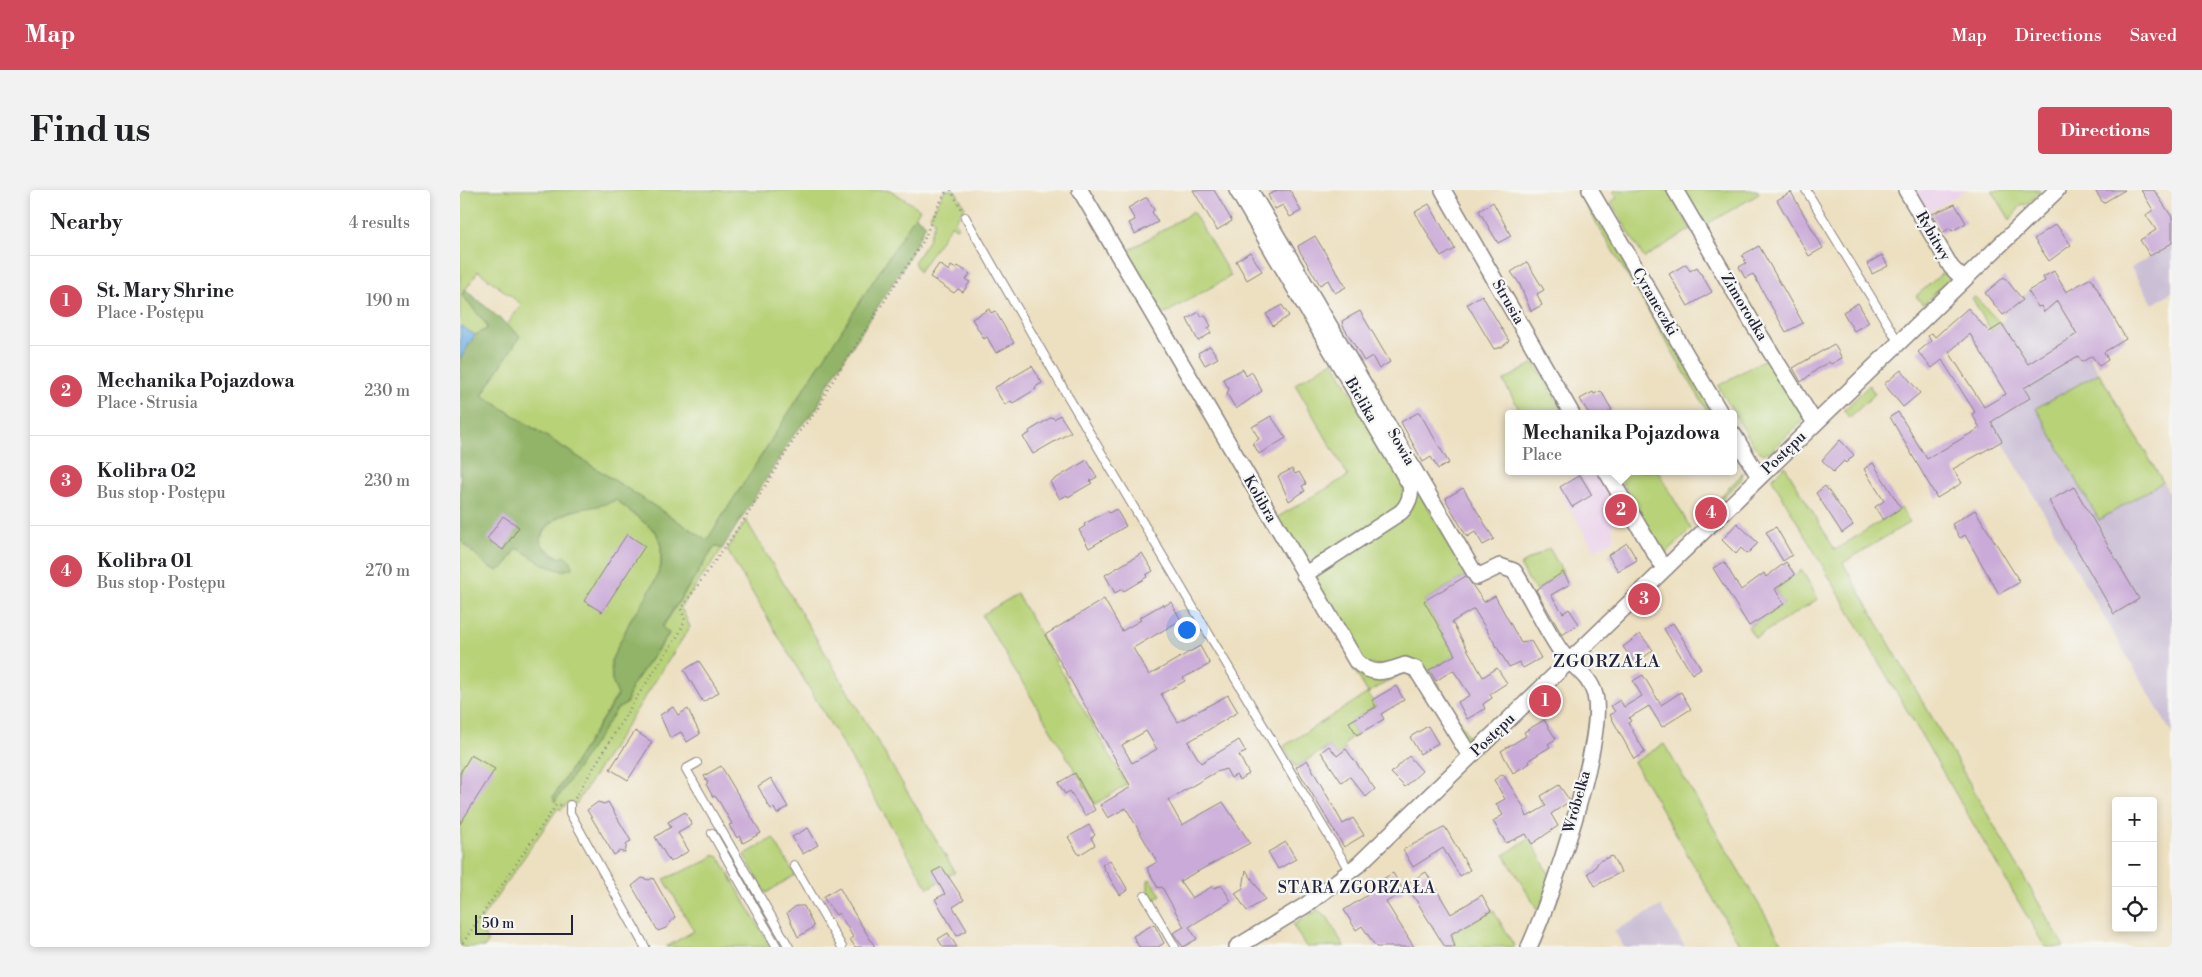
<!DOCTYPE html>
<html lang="en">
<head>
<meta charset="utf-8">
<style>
  body { margin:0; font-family:"Libre Bodoni",serif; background:#f2f2f2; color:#202124 }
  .controls { position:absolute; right:15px; bottom:15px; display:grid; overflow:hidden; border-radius:5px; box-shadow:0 2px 8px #0003 }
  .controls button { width:45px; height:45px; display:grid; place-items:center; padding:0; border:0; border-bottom:1px solid #e0e0e0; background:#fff; color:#202124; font:25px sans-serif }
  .scale { position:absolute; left:15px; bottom:12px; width:98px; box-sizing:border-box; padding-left:5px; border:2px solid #22223b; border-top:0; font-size:14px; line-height:18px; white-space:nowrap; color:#22223b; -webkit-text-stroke:4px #f6f6f2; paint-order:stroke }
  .you { position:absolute; left:726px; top:439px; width:18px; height:18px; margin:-12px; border:4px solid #fff; border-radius:50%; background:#1a73e8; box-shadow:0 0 0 8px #1a73e833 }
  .badge { display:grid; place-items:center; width:32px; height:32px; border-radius:50%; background:#d1495b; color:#fff; font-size:16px; font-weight:700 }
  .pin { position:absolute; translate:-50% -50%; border:2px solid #fff; box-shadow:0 1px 5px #0006 }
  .popup { position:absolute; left:1045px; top:220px; width:232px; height:65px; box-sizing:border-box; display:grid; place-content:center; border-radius:5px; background:#fff; filter:drop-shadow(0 1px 4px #0005); font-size:16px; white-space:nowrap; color:#757577 }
  .popup b { font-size:19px; color:#202124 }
  .popup::after { content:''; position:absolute; left:50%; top:100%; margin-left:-10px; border:10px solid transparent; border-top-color:#fff }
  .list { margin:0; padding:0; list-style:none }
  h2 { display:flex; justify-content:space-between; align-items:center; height:65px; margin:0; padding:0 20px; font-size:21px }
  h2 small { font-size:16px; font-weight:400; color:#757577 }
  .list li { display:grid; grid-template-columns:32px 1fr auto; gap:15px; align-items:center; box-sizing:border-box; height:90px; padding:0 20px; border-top:1px solid #e0e0e0 }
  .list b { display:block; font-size:19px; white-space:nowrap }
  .list p { margin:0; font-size:16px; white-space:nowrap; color:#757577 }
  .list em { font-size:16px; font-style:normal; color:#757577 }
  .icon { flex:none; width:28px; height:28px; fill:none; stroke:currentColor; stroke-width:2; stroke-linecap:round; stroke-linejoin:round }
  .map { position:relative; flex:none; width:1712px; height:757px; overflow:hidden; border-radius:5px }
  header { display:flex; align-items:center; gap:30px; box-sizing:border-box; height:70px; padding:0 25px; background:#d1495b; color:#fff }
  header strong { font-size:24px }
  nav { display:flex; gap:28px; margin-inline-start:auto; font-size:18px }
  .intro { display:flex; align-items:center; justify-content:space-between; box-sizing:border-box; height:120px; padding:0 30px }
  h1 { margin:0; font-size:35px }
  .button { padding:12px 22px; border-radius:5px; background:#d1495b; color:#fff; font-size:18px; font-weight:700 }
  main { display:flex; gap:30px; padding:0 30px }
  aside { flex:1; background:#fff; border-radius:5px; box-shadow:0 2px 8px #0003 }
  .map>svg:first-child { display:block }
  .built { fill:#ebd1eb }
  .industrial { fill:#cbbfd5 }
  .green { fill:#b8d278; stroke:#6d7a5a }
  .forest { fill:#92b468; stroke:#5a6b52 }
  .water { fill:#6eade1; stroke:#48688e }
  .building { fill:#caaad8; fill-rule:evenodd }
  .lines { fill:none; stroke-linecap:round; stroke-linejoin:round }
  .service-casing { stroke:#88817e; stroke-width:10 }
  .minor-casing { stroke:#88817e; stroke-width:18 }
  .path { stroke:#88817e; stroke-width:2.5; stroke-dasharray:1 4; stroke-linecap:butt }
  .service { stroke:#fff; stroke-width:8 }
  .minor { stroke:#fff; stroke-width:15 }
  .labels { text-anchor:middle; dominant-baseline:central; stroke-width:4.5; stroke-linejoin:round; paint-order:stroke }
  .street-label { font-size:15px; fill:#22223b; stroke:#f6f6f2 }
  .neighbourhood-label { font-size:16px; letter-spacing:1px; fill:#22223b; stroke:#f6f6f2 }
  .quarter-label { font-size:18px; letter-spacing:1px; fill:#22223b; stroke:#f6f6f2 }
</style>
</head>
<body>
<header>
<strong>Map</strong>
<nav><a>Map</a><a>Directions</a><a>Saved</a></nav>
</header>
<div class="intro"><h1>Find us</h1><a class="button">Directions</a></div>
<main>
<aside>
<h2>Nearby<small>4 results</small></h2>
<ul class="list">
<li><span class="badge">1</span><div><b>St. Mary Shrine</b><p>Place · Postępu</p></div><em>190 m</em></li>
<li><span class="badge">2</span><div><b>Mechanika Pojazdowa</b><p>Place · Strusia</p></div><em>230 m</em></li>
<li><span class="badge">3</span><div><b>Kolibra 02</b><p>Bus stop · Postępu</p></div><em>230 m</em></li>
<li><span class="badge">4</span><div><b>Kolibra 01</b><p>Bus stop · Postępu</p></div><em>270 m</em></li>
</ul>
</aside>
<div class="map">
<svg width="1712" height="757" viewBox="0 0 1712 757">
  <rect width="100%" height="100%" fill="#f6f6f2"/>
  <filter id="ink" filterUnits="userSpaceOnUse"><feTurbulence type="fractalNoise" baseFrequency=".02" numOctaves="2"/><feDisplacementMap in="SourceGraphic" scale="10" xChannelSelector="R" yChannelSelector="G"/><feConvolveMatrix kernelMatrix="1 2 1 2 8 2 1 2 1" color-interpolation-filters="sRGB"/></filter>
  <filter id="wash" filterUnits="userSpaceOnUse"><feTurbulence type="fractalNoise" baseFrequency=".0096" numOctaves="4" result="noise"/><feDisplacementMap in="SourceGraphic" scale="20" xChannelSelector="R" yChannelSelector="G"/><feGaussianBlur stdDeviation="1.12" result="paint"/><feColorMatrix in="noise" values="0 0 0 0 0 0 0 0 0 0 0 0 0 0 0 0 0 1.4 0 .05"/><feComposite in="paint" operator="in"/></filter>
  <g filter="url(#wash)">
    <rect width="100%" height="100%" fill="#ede0c1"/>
    <path class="built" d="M1454,0H1507L1467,23Z
      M1121,281H1139L1166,327L1152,335L1154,349L1135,361L1097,297Z"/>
    <path class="industrial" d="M1712,53V102L1693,114L1671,78Z
      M1585,91L1639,183L1576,218L1639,329L1703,292L1712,308V544L1531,232L1570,208L1531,141L1542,134L1548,121L1560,111L1559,109Z
      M1201,716L1225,757H1164L1154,741Z"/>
    <path class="green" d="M0,0H430L460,19L247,350L22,205L60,146L47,135L61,114L18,81L2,105L27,135V139L15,145L0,135Z
      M485,0H495L505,17L495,31L498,37L495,38L492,34L459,82L454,72L468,51L475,31L470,26Z
      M1117,0H1124L1255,224H1249Z
      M1156,0H1208L1231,39L1184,68L1151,12L1157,8L1153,2Z
      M1219,0H1297L1299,4L1240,38Z
      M1532,0H1579L1580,2L1566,15L1562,14L1550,30Z
      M733,22L771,86L706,123L698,125L661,65Z
      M1486,80L1490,88L1463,115L1456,106Z
      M1515,107L1542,135L1531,141L1512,108Z
      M1308,167L1345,228L1311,261L1302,264L1294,256L1258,196Z
      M873,171L945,296L940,316L846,375L816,328L888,286L835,194Z
      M1074,173L1105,224H1062L1043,191Z
      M1639,183L1703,292L1639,330L1576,218Z
      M1409,195L1415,204L1389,228L1384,220Z
      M1325,276L1375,360L1441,318L1450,332L1383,373L1604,757H1585L1312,289Z
      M1155,281H1198L1231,339L1205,364Z
      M1283,283L1281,290L1235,333Z
      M957,298L1007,385L964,411L995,465L970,480L1011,551L1009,552L1006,550C994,530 970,472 947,468L929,476L905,474L857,396L856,386L859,380L950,319Z
      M156,310L196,342L201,355V376L195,391L181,416L172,427L151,471L152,491L158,504L93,607L95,611L157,519L166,514L172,496L209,444L202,438L256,355L262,359L220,418L223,421L230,437L116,614L107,613L101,620L98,618L18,734L28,752L25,757H0V349L11,362L46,375L57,358L64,362L100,368L81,355L80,349C95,318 125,319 156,310Z
      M286,330L495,682L468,698L267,360Z
      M1089,358L1103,382L1075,401L1060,375Z
      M1342,380L1358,409L1295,448L1288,437L1324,414L1315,399Z
      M557,404L667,595L635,614L522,425Z
      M893,478C916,494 919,489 944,482L908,503L916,516L889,532L897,545L889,549L884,556L886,559L877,566L869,556L836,577L824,556L908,503Z
      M1204,554L1324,757H1281L1174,572Z
      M313,648L335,685L306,703L284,665Z
      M1069,648L1091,687L1079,722L1044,665Z
      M253,665L259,667L311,757H206L234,741L204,689L245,672Z
      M690,689L701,705L693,711L688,703V690Z
      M858,720L868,728L884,756L846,757L833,735Z
      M1033,720L1055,757H995L991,744Z"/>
    <path class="forest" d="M455,26L466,34L447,71L367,196L357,218L335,243L262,359L255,356L202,437L209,443L172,496L166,514L157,519L95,612L93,607L158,505L152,491L151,471L172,427L181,416L195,391L201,376V355L196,342L156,310C125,324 98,312 80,349C82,359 91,364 100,368L105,366L111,371L112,378C96,387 72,366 57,358L46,375L38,381L27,376L0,349V169L15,145L27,139V135L2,105L5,99L60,146L22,205L247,350Z"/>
    <path class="water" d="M0,135L15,145L0,169Z"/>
    <g id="blocks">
      <path class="building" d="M733,0H754L772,31L757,40Z
        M818,0H830L841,21L830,27L823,15L815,19L808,5Z
        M1635,0H1665L1643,13Z
        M1681,0H1694L1712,27V53L1690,66L1680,50L1696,40L1686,25L1693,20Z
        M1331,2L1363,58L1349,66L1317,10Z
        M685,8H687L694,20L692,22L698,32L675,44L669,33L675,30L668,18Z
        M1033,12L1051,46L1038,53L1019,21Z
        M969,14L995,59L981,67L955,22Z
        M1495,14L1506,33L1492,41L1490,38L1482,43L1472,24Z
        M1596,34L1611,55L1589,71L1574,49Z
        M855,46L886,97L875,103L868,90L860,95L839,60L838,56Z
        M1299,56L1343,133L1326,142L1293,84L1285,88L1279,77L1286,73L1282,65Z
        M790,62L802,81L787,90L776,71Z
        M1422,65L1428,76L1412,84L1407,74Z
        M1067,72L1084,100L1077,104L1082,115L1071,121L1059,93L1051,82Z
        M479,74L489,81L491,76L496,79L498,76L510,84L506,90L510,92L503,102L498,99L494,103L470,87Z
        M1226,74L1230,81L1237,77L1252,102L1228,116L1209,84Z
        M1594,81L1606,102L1631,88L1666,149L1644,162L1648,170L1639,176L1632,166L1622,172L1618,166L1564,198L1570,208L1531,232L1542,251L1493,279L1502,293L1477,308L1430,227L1438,222L1467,269L1520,238L1512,224L1515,222L1482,170L1472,178L1458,162L1471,151L1468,146L1472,143L1475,147L1508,118L1529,142L1542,134L1568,174L1584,164L1617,144L1597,111L1584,122L1581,116L1578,117L1568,101L1585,91L1583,87ZM1510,144L1546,204L1524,217L1489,162Z
        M1544,87L1563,110L1543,125L1525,103Z
        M1022,105L1049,151L1042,157L1034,159L1007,114Z
        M1398,113L1409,132L1394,141L1383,122Z
        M822,115L829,126L813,136L806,124Z
        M529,119L531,123L535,121L554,153L536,163L527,147L524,149L512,129Z
        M900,121L930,172L919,179L912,166L904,171L883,136L882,131Z
        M739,122L742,127L745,125L751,136L748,138L751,143L738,151L727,129Z
        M1374,154L1382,168L1371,174L1369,172L1360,177L1341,192L1333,178Z
        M750,156L758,168L745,175L738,163Z
        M572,176L582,193L575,197L576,199L553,213L551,211L545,215L534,198Z
        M783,179L786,186L792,182L802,201L776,219L767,204L769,199L763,189Z
        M1441,180L1460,203L1443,217L1424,194Z
        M1141,201L1152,220L1146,224H1129L1120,209L1133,202L1134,204Z
        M959,222L989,273L978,279L971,267L963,272L943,236L941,232Z
        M600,225L611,242L573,264L563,247L570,243L569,241L592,227L594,229Z
        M811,226L826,248L799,264L793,253L799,249L792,237Z
        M1380,250L1394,265L1386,273L1384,271L1373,282L1362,270Z
        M627,270L637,287L630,291L632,293L608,307L607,305L600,309L590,292Z
        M1413,273L1441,318L1423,330L1415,317L1424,311L1404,279Z
        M832,279L835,284L839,282L846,294L842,296L845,301L829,311L818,286Z
        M1120,285L1132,305L1112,317L1100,297Z
        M1365,296L1393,335L1382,343L1356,303Z
        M1614,297L1679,409L1654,424L1589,311Z
        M1003,298L1034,349L1023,355L1015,342L1007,347L987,312L986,308Z
        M1154,312L1163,329L1157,333L1148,315Z
        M656,319L666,336L629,358L619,340L625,336L624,334L648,321L649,323Z
        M1515,320L1560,392L1539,404L1505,345L1500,348L1492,334Z
        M43,326L59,337L43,360L27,349Z
        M1277,333L1298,353L1287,364L1281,358L1276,364L1262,350Z
        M1316,337L1332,365L1323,371L1306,342Z
        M167,344L185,356L142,422L124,411Z
        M1167,353L1177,370L1158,381L1148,365Z
        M682,363L693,381L686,385L687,387L664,401L662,399L655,403L645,385Z
        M1264,372L1281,400L1304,383L1306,387L1326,372L1335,385L1315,399L1324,414L1289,436L1253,378Z
        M1103,382L1110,394L1091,405L1103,423L1109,419L1119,434L1102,445L1076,400Z
        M1006,386L1024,412L1035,406L1061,453L1071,451L1081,468L1063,478L1059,472L1049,477L1014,419L992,432L1023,487L1037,478L1047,493L1030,504L1032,508L1023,514L1025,519L1007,529L998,512L1010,505L993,480L976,491L969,480L995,465L964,411Z
        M644,409L662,441L681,430L679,428L703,414L704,416L711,412L721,430L673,458L689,485L740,456L750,474L723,488L725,491L701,504L718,532L768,505L778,522L728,552L741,573L779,550L786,562L779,565L789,584L779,590L776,585L771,588L766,579L756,582L708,610L722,635L763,612L790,653L720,691L732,708L753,696L754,698L759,696H762L771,711L729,737L737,749L723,757L713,743L724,737L702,697L698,698L687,678L697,672L666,618L648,628L640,615L671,597L585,445ZM686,541L697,559L672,573L662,555Z
        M1213,433L1241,478L1232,484L1204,439Z
        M1180,444L1193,460L1176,474L1163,457Z
        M239,471L259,502L243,512L224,480Z
        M1183,485L1201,515L1221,502L1231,519L1202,537L1189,516L1169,528L1171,531L1168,533L1185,562L1174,569L1150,525L1155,522L1151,516L1160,510L1164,517L1182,506L1173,491Z
        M936,496L944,510L921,524L924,529L897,545L889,532L916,517L912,510Z
        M213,517L218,525L228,519L240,544L227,552L221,542L210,548L200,525Z
        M1084,530L1096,549L1088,554L1090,557L1069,570L1070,573L1053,583L1041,561L1066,546L1064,542Z
        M968,536L978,553L960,564L950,547Z
        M175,541L192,552L168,590L150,579Z
        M869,556L877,566L886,559L915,599L906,607L890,587L882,593L861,562Z
        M11,565L35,579L0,634V583Z
        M949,566L962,581L945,597L931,583Z
        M847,570L883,634L893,628L904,645L884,657L836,577Z
        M261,576L301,643L283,653L279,646L277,648L269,635L272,634L260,613L255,606L253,607L246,594L248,593L244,586Z
        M615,583L635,620L625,626L610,601L605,604L598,593Z
        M1043,584L1063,616L1067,627L1086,616L1081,606L1099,595L1110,611L1091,624L1098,636L1072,654L1066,644L1046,653L1033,631L1043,625L1036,614L1045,609L1034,590Z
        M311,588L328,617L317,624L314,618L311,619L307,613L298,596Z
        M138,612L144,614L148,612L171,651L167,653L165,663L160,661L154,665L127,620Z
        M225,622L232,635L218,643L229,661L210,672L195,647L211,637L208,632Z
        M629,635L635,645L631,648L635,655L619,665L608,647Z
        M985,637L1010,680L1000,686L983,658L953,677L943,660Z
        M348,638L358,655L343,664L332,647Z
        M826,652L836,669L818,679L808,662Z
        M1152,666L1161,682L1135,696L1128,683L1134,679L1139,671Z
        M650,670L668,700L660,705L642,675Z
        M482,677L504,710L493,717L507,740L497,746L475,709L485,704L472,682Z
        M786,680L805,709L787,721L775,703L783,698Z
        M966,682L991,724L1022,705L1031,721L991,744L995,757H985L946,694Z
        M933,683L944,702L926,712L954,757H916L902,736L896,740L884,720L914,701L911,696Z
        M182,688L189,690L193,688L215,727L206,738L198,741L172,696Z
        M379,697L397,728L415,757H395L390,749L393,747L379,723L376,725L363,707Z
        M336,716H344L354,737L338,747L327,723Z
        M694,734L704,753L698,757H679L673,746Z
        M488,743L497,757H483L478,749Z"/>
    </g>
  </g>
  <g filter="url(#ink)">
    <use href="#blocks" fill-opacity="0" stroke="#88817e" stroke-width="1"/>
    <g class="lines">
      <g class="service-casing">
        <path id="service" d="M1346,0L1439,153
          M505,27L600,193L890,682
          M237,573L226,579L329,757
          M110,615V623L185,757
          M252,643L317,757
          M334,675L382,757
          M685,706L715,757"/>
      </g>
      <g class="minor-casing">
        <path id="minor" d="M620,0L896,471C913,487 925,482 945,475L956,479L1010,566
          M777,0L950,295C952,305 948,315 941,322L844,385
          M790,0L1017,387L1040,376L1054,381C1071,407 1083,435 1100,460C1111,476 1130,485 1135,505C1146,549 1090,712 1069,757
          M983,0L1112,224
          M1130,0L1261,224
          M1215,0L1295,137L1355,233
          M1446,0L1491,77L1504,90
          M1274,245L1299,287
          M1146,281L1200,372L1206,378
          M777,757L846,715L898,675L1597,0"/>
      </g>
      <path class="path" d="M491,0L501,19
        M115,608L175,510L219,444L225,430L221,419L286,327L338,243L359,218L368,198L464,50L474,24L487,0
        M0,757L96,615H101"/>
      <use href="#service" class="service"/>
      <use href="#minor" class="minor"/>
    </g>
  </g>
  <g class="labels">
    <g class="street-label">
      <text transform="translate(1473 46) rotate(60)">Rybitwy</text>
      <text transform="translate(1048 112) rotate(60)">Strusia</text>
      <text transform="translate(1195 112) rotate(60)">Cyraneczki</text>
      <text transform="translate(1284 117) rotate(59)">Zimorodka</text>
      <text transform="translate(901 210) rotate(60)">Bielika</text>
      <text transform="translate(941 257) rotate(60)">Sowia</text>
      <text transform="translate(1324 263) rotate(-44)">Postępu</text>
      <text transform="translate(800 309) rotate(60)">Kolibra</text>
      <text transform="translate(1033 545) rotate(-44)">Postępu</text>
      <text transform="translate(1117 612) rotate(-74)">Wróbelka</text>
    </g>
    <g class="neighbourhood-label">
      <text x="897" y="698">STARA ZGORZAŁA</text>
    </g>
    <g class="quarter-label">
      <text x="1147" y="471">ZGORZAŁA</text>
    </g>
  </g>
</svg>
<div class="controls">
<button>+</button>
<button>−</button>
<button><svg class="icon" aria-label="locate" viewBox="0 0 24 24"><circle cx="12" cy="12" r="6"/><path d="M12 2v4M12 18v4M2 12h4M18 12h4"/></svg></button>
</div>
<div class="scale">50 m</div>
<div class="you"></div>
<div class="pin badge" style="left:1085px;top:511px">1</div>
<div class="pin badge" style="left:1161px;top:320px">2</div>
<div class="popup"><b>Mechanika Pojazdowa</b>Place</div>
<div class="pin badge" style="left:1184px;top:409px">3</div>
<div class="pin badge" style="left:1251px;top:323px">4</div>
</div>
</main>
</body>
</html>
